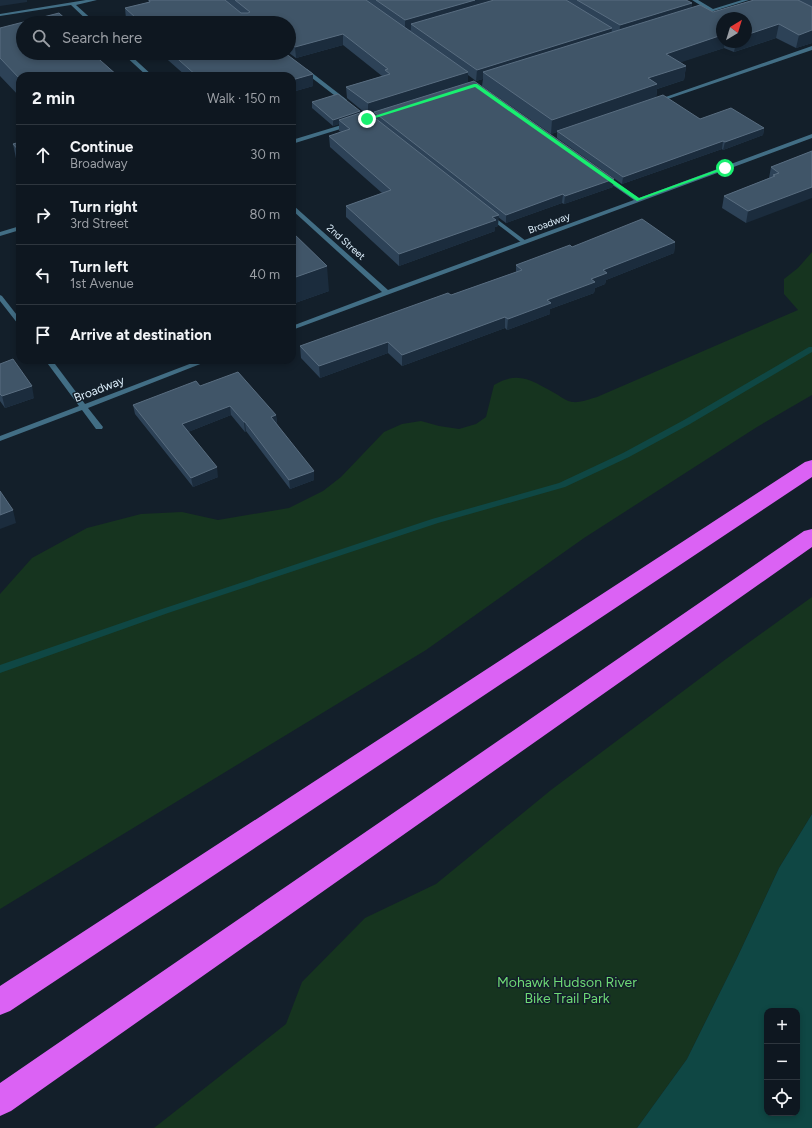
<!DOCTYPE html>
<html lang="en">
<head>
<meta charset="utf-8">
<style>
  body { margin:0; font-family:Figtree,sans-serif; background:#1c242d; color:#f1f3f6 }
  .controls { position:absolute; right:12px; bottom:12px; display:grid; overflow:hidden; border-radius:8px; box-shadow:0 2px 6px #0003 }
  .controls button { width:36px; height:36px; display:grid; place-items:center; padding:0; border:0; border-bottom:1px solid #2e363e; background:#0e1720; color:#f1f3f6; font:20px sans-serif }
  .compass { position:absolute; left:716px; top:12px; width:36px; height:36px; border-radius:50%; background:#0e1720; box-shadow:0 2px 6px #0003; rotate:38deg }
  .stop { position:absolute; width:12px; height:12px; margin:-9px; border:3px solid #19ef70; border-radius:50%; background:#fff }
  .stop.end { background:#19ef70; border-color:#fff; box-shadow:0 1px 4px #0008 }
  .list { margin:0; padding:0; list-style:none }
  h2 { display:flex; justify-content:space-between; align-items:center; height:52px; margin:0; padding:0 16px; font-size:17px }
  h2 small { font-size:13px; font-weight:400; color:#9b9fa5 }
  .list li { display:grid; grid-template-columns:26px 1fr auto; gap:12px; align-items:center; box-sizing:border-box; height:60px; padding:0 16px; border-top:1px solid #2e363e }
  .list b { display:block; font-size:15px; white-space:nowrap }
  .list p { margin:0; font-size:13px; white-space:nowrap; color:#9b9fa5 }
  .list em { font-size:13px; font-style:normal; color:#9b9fa5 }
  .icon { flex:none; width:22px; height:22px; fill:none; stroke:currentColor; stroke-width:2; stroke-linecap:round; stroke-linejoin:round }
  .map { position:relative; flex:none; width:812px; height:1128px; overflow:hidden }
  .search { position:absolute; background:#0e1720; box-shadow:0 2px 6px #0003; left:16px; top:16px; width:280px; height:44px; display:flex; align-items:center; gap:10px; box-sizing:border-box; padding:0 14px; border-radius:22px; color:#9b9fa5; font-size:15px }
  .panel { position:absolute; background:#0e1720; box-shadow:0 2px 6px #0003; left:16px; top:72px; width:280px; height:292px; border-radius:12px }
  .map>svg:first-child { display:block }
  .green { fill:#16341f }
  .water { fill:#0f4744; fill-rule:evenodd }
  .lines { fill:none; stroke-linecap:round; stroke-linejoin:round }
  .stream { fill:#0f4744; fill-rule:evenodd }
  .service { fill:#426e85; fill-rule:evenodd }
  .minor { fill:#426e85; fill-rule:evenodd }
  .motorway { fill:#db62f4; fill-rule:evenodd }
  .wall { fill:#2d4257; fill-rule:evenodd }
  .shaded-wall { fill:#1b2c3d }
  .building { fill:#405568; stroke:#596d80 }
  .route { fill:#19ef70 }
  .labels { text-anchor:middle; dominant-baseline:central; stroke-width:3; stroke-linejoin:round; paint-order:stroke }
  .far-street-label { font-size:10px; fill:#def0fd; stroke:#131f2a }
  .street-label { font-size:12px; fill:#def0fd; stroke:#131f2a }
  .near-park-label { font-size:14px; fill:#6ed975; stroke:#131f2a }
</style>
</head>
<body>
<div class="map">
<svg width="812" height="1128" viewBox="0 0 812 1128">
  <rect width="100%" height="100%" fill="#131f2a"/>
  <path class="green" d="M812,252V395L757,427L584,538L426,650L0,909V594L32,558L87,528L141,514L182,512L218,520L289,508L323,491L341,477L384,432L402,424L421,421L439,426L459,429L476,424L486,417L494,385C520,369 535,383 558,395C562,398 567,401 572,402C581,403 589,399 597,397L798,310L784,294V279L798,268Z
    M812,597V814L779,868L737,958L687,1059L637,1128H154L286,1024L302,982L365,918L436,884L551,790L726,659Z"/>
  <path class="water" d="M812,814V1128H637L687,1059L737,958L779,868ZM767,1011H797V1113H767Z"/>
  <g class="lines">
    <path class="stream" d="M809,347H812V352L690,424L629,457L565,487L438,523L168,613L0,673V665L162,609L432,519L559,483L623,453L684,420Z"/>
    <path class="service" d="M812,46V50L659,102L654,101Z
      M303,69H307L347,100V102H343L303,71Z
      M490,214L526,241V243H522L488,217V215Z"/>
    <path class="minor" d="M86,0H97L76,5L96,23H90L71,5L0,16V14Z
      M692,0H698L713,9L742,0H749L701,15H699V13L708,10Z
      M122,53H128L153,76H147Z
      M348,123L350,124V126L292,144V140Z
      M812,134V138L292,330V326L382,292L292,210V205L294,206L388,290L634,200L604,179V177H608L639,198Z
      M20,226V230L0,236V232Z
      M0,295L2,296L20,319V325L18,324L0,301Z
      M45,360H52L85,404L200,360H209L208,361L88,408L103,427L102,429H96L82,410L0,441V436L79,406Z"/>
    <path class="motorway" d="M812,460V477L10,1011L0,1015V986L805,462Z
      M812,529V547L11,1111L0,1116V1083L804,531Z"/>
  </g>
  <path class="wall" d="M148,0H686L692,3L691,8L713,12L754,0H812V43L796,48L776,38L734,52L724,48L680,62L686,66L684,80L657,89L656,98L700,119L764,128L763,135L723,150L722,149L622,184L557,138V132L551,134L482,86L483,79L476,81L468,75V82L613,187L564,204L562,203L506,223L498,217V226L495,227V231L399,266L346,217V206L382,193L330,147L329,136L341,132L339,131V124L333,126L312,108V102L360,111V113L364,112L347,98L346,87L382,76L343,45L296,58L289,53V23H130L126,19L125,8L149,2ZM722,18L746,42H722ZM374,113V118L370,114Z
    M0,28L20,76V97L0,76Z
    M160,53H287V55L313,86L292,92V76H186Z
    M20,142V170L18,168L13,144Z
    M812,151L746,223L722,208L724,196L769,178L771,167Z
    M292,232L329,291L295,303L292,300Z
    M675,242L674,253L606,280L605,284L595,288L594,293L550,309V314L507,330L505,328L402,366L388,353L320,378L301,358L300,346L451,295L516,272V265L572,247Z
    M0,364L34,398L5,408L0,401Z
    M200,386L276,415L277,424L314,480L290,489L246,431L245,432L231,415L188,432L218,477L193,487L135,414L133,405Z"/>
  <path class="shaded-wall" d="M0,0H27V2L0,6Z
    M475,0H513L411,24V30L405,31V20Z
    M692,3L690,14L619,36L620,25Z
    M779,24L776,38L734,52L736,42H746V35Z
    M612,28L611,39L483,72V79L476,81L477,70Z
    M812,30V43L796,48L799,35Z
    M343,34V45L296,58L295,47Z
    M722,35V42H725L724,48L664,68L666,54Z
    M686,66L684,80L657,89L656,98L557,131V132L551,134L552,120L648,78Z
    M468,72V83L374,112V113L368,115V103Z
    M313,74V86L292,92V80Z
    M360,111V117L339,120V124L333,126V120Z
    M764,128L763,135L723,150L725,142Z
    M723,141L722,149L622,184L623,177Z
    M614,179L613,187L564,204L565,196Z
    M812,187V198L746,223L748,211Z
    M563,194L562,203L506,223V215Z
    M499,215L498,226L495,227V231L399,266V254Z
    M675,242L674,253L606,280L605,284L595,288L594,293L550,309V314L507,330L508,319L591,279L603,270Z
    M327,266L329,291L295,303L293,278Z
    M505,317V328L402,366V355Z
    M388,342V353L320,378L319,366Z
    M103,360H114L103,364Z
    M32,386L34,398L5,408L2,396Z
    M230,406L231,415L183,434L182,424Z
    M276,415L277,425L271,417Z
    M244,422H245L246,431L245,432Z
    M217,467L218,477L193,487L191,478Z
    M314,471V480L290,489L289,480Z
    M13,510L16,523L0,529V515Z"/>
  <path class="building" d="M149,0H225L241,13H248L250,12L235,0H366L468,72L368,103L346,87L390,74L385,70L388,69L343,34L295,47L289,42V23H137L133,19L136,18L125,8L150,2Z
    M376,0H475L405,20Z
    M494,0H566L612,28L477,70L411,24Z
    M577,0H686L692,3L620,25Z
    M754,0H798L812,7V30L799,35L779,24L746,35V18H722V35L666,54L686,66L648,78L657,84L552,120L483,72L700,5L713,12Z
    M59,13L70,23H23V53H92L118,76H20V79L0,58V28Z
    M171,53H285L313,74L292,80V76H197Z
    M474,81L614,179L565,196L563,194L506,215L374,112Z
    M338,94L360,111L333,120L312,102Z
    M663,95L700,119L731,108L764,128L725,142L723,141L623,177L557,131Z
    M366,111L499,215L492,217L496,220L399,254L346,206L391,190L329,136L350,129L339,120Z
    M20,142V152L13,144Z
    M812,151V187L748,211L724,196L775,176L773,175L779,173L771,167Z
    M642,219L675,242L603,270L607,273L591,279L595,282L547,300L551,303L508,319L505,317L402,355L388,342L319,366L300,346L448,293L451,295L522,270L516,265L570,245L572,247Z
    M292,232L327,266L293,278L292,277Z
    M13,359L32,386L2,396L0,394V364Z
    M238,372L276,415L271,417L314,471L289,480L245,422H244L230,406L182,424L217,467L191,478L133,405L196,381L200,386Z
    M0,491L13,510L0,515Z"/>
  <path class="route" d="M474,84H477L639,198L724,167L728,168L637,201L475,87L369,120L365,119Z"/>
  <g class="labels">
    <g class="far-street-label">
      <text transform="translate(549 223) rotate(-20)">Broadway</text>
      <text transform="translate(346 242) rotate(42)">2nd Street</text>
    </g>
    <g class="street-label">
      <text transform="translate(99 389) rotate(-21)">Broadway</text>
    </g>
    <g class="near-park-label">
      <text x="567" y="982">Mohawk Hudson River<tspan x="567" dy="16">Bike Trail Park</tspan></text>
    </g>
  </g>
</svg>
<div class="controls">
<button>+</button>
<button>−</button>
<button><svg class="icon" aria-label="locate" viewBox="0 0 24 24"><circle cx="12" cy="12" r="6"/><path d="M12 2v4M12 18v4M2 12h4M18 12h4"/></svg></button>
</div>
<svg class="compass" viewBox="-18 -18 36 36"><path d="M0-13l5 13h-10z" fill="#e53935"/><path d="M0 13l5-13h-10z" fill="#9b9fa5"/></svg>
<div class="stop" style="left:725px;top:168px"></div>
<div class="stop end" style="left:367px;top:119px"></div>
<div class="search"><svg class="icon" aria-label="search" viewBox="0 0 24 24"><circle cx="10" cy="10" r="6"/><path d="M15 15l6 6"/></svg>Search here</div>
<section class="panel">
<h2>2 min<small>Walk · 150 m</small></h2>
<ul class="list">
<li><svg class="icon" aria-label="ahead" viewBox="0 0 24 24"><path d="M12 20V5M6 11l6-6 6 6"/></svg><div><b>Continue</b><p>Broadway</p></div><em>30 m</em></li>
<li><svg class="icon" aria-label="right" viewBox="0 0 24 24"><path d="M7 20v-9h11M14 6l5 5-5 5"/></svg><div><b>Turn right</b><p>3rd Street</p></div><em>80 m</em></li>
<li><svg class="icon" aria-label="left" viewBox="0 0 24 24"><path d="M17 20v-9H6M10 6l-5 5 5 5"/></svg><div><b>Turn left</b><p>1st Avenue</p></div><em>40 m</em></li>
<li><svg class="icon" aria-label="arrive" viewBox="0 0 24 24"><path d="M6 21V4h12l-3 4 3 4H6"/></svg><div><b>Arrive at destination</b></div></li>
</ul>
</section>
</div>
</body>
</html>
